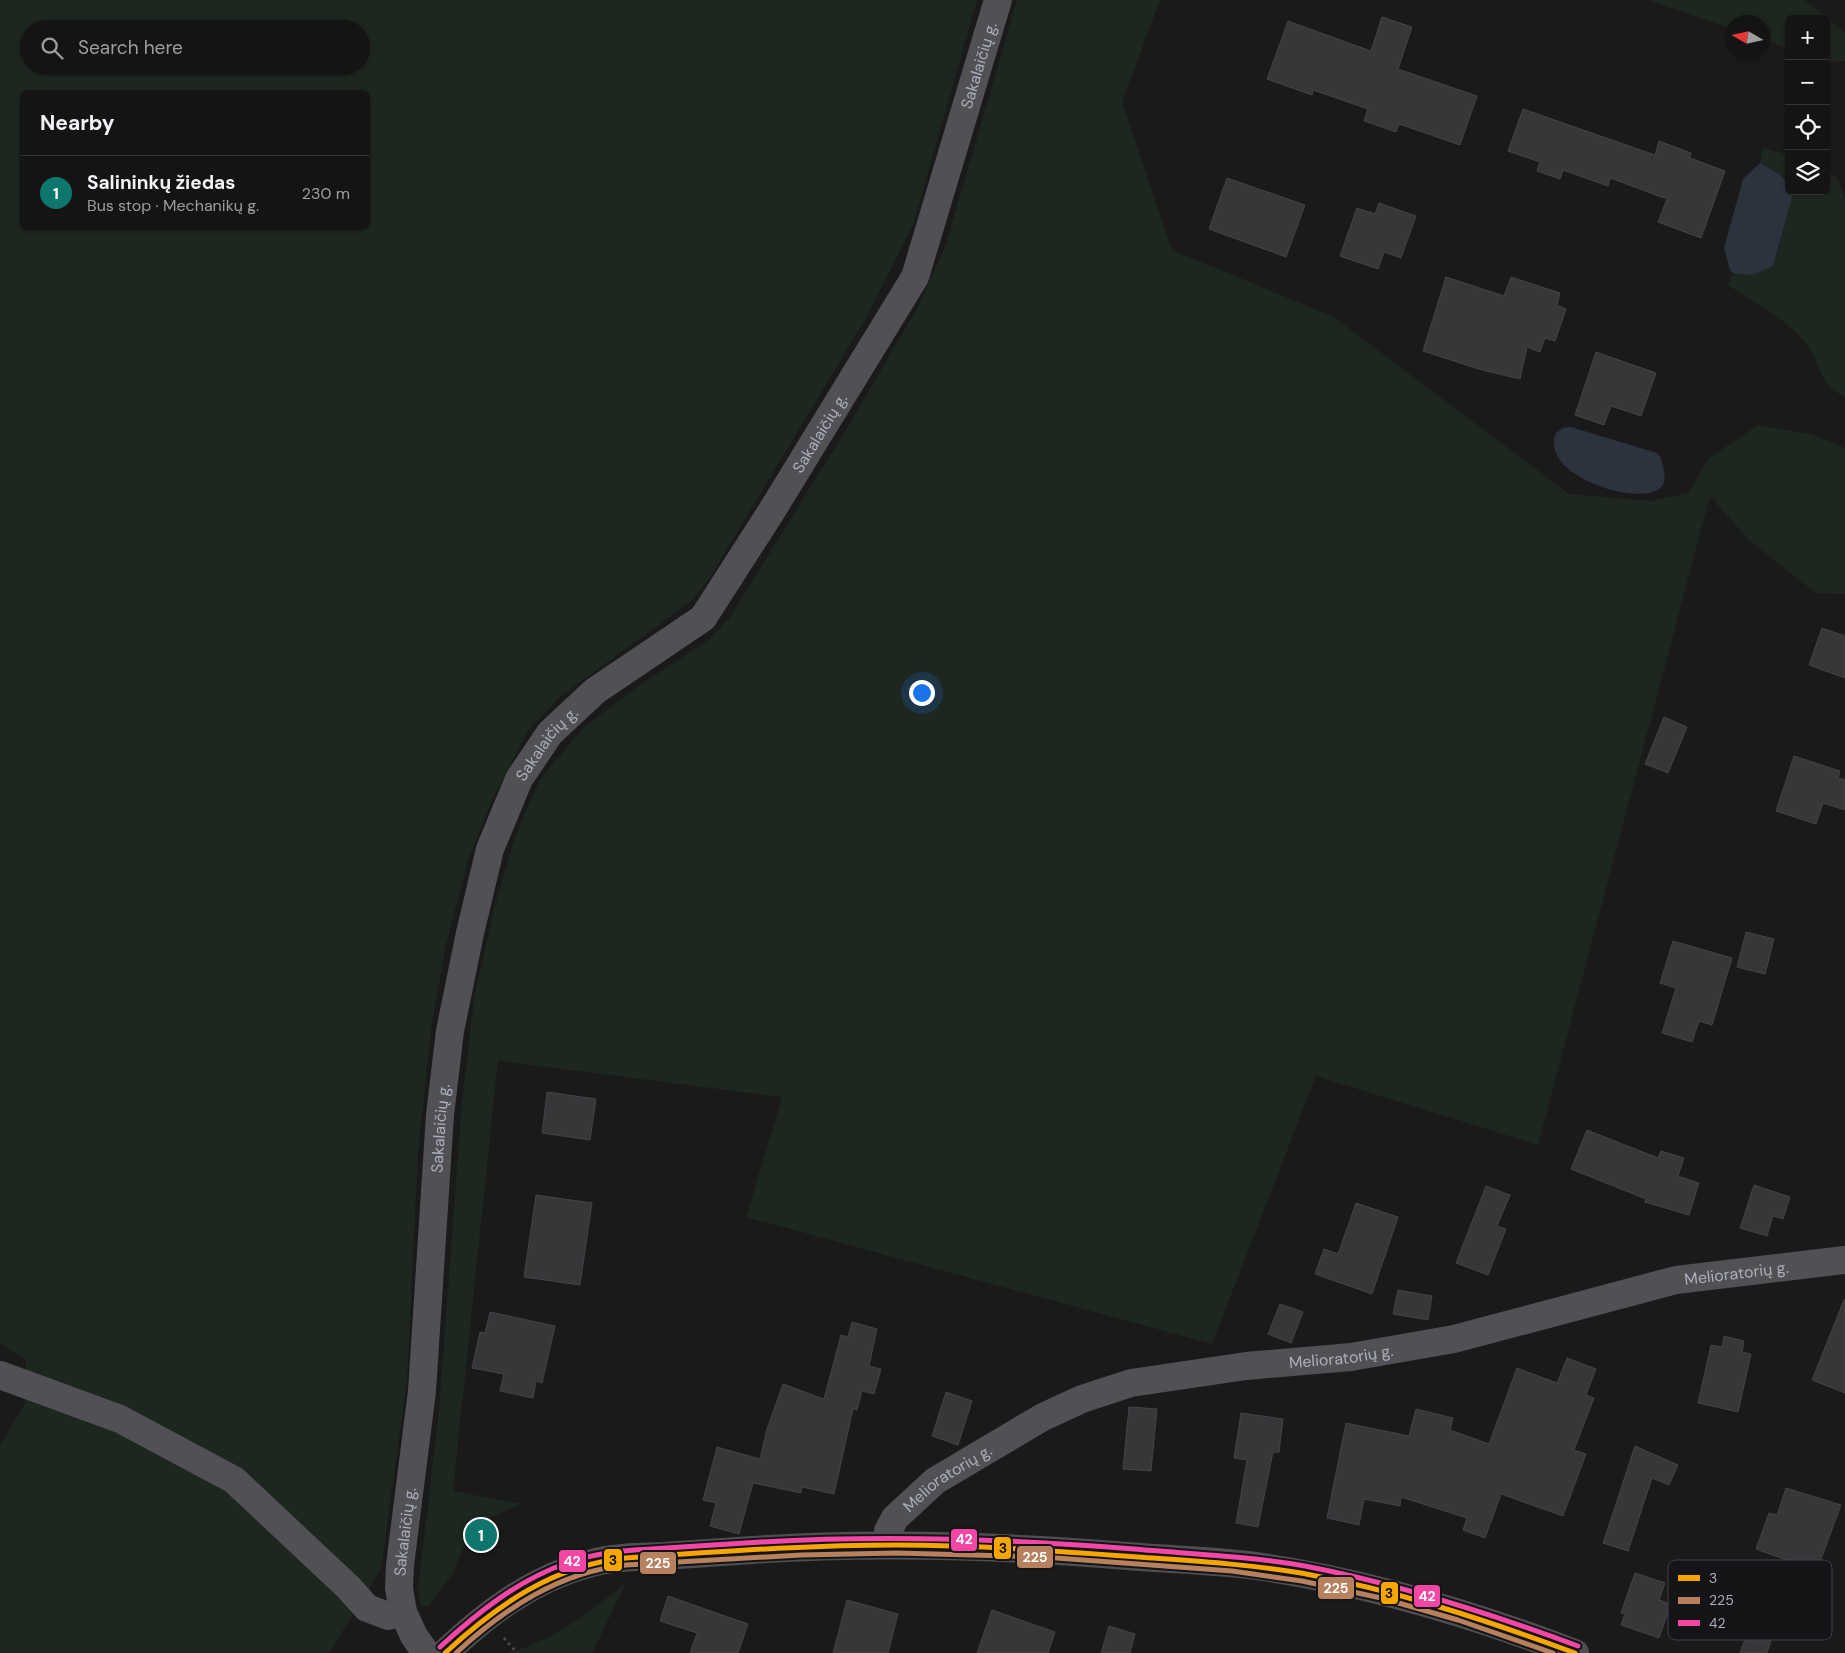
<!DOCTYPE html>
<html lang="en">
<head>
<meta charset="utf-8">
<style>
  body { margin:0; font-family:"DM Sans",sans-serif; background:#212122; color:#f1f3f6 }
  .controls { position:absolute; right:15px; top:15px; display:grid; overflow:hidden; border-radius:8px; box-shadow:0 1px 4px #0004 }
  .controls button { width:45px; height:45px; display:grid; place-items:center; padding:0; border:0; border-bottom:1px solid #333334; background:#141414; color:#f1f3f6; font:25px sans-serif }
  .compass { position:absolute; left:1725px; top:15px; width:45px; height:45px; border-radius:50%; background:#141414; box-shadow:0 1px 4px #0004; rotate:279deg }
  .you { position:absolute; left:921px; top:692px; width:18px; height:18px; margin:-12px; border:4px solid #fff; border-radius:50%; background:#1a73e8; box-shadow:0 0 0 8px #1a73e833 }
  .badge { display:grid; place-items:center; width:32px; height:32px; border-radius:50%; background:#0f766e; color:#fff; font-size:16px; font-weight:700 }
  .pin { position:absolute; translate:-50% -50%; border:2px solid #fff; box-shadow:0 1px 5px #0006 }
  .list { margin:0; padding:0; list-style:none }
  h2 { display:flex; justify-content:space-between; align-items:center; height:65px; margin:0; padding:0 20px; font-size:21px }
  h2 small { font-size:16px; font-weight:400; color:#9d9ea0 }
  .list li { display:grid; grid-template-columns:32px 1fr auto; gap:15px; align-items:center; box-sizing:border-box; height:75px; padding:0 20px; border-top:1px solid #333334 }
  .list b { display:block; font-size:19px; white-space:nowrap }
  .list p { margin:0; font-size:16px; white-space:nowrap; color:#9d9ea0 }
  .list em { font-size:16px; font-style:normal; color:#9d9ea0 }
  .icon { flex:none; width:28px; height:28px; fill:none; stroke:currentColor; stroke-width:2; stroke-linecap:round; stroke-linejoin:round }
  .map { position:relative; flex:none; width:1845px; height:1653px; overflow:hidden }
  .search { position:absolute; background:#141414; box-shadow:0 1px 4px #0004; left:20px; top:20px; width:350px; height:55px; display:flex; align-items:center; gap:12px; box-sizing:border-box; padding:0 18px; border-radius:28px; color:#9d9ea0; font-size:19px }
  .panel { position:absolute; background:#141414; box-shadow:0 1px 4px #0004; left:20px; top:90px; width:350px; height:140px; border-radius:8px }
  .map>svg:first-child { display:block }
  .green { fill:#1e2620; fill-rule:evenodd }
  .water { fill:#2c333e }
  .building { fill:#373739; stroke:#434447 }
  .lines { fill:none; stroke-linecap:round; stroke-linejoin:round }
  .path { stroke:#4b4b50; stroke-width:3; stroke-dasharray:2.5 4; stroke-linecap:butt }
  .minor { stroke:#505055; stroke-width:28 }
  .secondary { stroke:#4e4f53; stroke-width:28 }
  .bus-1-casing { stroke:#151417; stroke-width:9 }
  .bus-2-casing { stroke:#151417; stroke-width:9 }
  .bus-3-casing { stroke:#151417; stroke-width:9 }
  .bus-1 { stroke:#f7a600; stroke-width:5 }
  .bus-2 { stroke:#b6815c; stroke-width:5 }
  .bus-3 { stroke:#f346a5; stroke-width:5 }
  .labels { text-anchor:middle; dominant-baseline:central; stroke-width:4; stroke-linejoin:round; paint-order:stroke }
  .street-label { font-size:16px; fill:#abaebc; stroke:#151417 }
  .key { fill:#151417; stroke:#424249; stroke-width:1 }
  .key-label { font-size:14px; fill:#abaebc }
  .line-badge { stroke:#151417; stroke-width:2 }
  .badge-label { font-size:14px; text-anchor:middle; font-weight:bold; fill:#fff }
  .pale-badge-label { font-size:14px; text-anchor:middle; font-weight:bold; fill:#111 }
</style>
</head>
<body>
<div class="map">
<svg width="1845" height="1653" viewBox="0 0 1845 1653">
  <rect width="100%" height="100%" fill="#1a1a1b"/>
  <path class="green" d="M0,0H977L913,225L865,320L711,576L694,599L560,697L528,731L492,800L468,861L446,944L431,1030L418,1155L407,1381L381,1569L329,1653H0V1445L25,1403L26,1360L0,1343ZM29,29H361V66H29ZM22,92H368V228H22Z
    M1017,0H1160L1122,102L1172,250L1334,317L1569,494L1651,501L1688,493L1708,459L1758,425L1811,434L1845,448V594L1816,593L1750,541L1710,496L1538,1145L1316,1076L1212,1344L746,1217L782,1097L498,1061L453,1491L522,1504L487,1519L465,1543L452,1575L428,1607L421,1605L418,1589L439,1410L462,1100L474,999L495,904L516,834L540,779L583,728L631,691L711,638L730,617L847,428L919,305L946,244Z
    M1649,0H1805L1845,33V61L1826,62V19H1789V49L1763,39L1762,22H1732V29Z
    M1763,148L1789,155V186L1783,177L1760,163Z
    M1826,170L1837,178L1845,199V397C1816,382 1822,362 1805,342C1785,318 1754,303 1728,285L1733,273L1753,275L1792,191H1826Z
    M626,1583L592,1653H507C557,1640 586,1613 626,1583Z"/>
  <path class="water" d="M1760,163C1771,170 1789,176 1789,191L1793,193L1773,266L1753,275L1733,273L1730,270L1724,248L1743,179Z
    M1571,427L1657,453L1660,456C1662,464 1668,478 1662,486C1645,509 1538,477 1556,433L1563,428Z"/>
  <path class="building" d="M1382,17L1412,27L1398,69L1477,96L1460,145L1399,124L1396,132L1364,121L1368,109L1313,90L1312,95L1267,79L1288,21L1371,51Z
    M1523,109L1655,155L1659,141L1691,153L1690,158L1725,171L1701,238L1658,222L1667,199L1610,178L1608,186L1563,170L1560,179L1537,171L1540,162L1508,151Z
    M1227,178L1305,205L1286,257L1209,229Z
    M1379,203L1416,216L1401,258L1384,252L1378,269L1340,256L1357,208L1375,214Z
    M1446,277L1504,296L1511,277L1560,293L1557,305L1566,309L1555,341L1545,338L1540,352L1527,347L1520,379L1482,370L1423,351Z
    M1596,352L1656,373L1641,416L1611,406L1604,425L1575,415Z
    M1822,628L1845,636V678L1809,665Z
    M1664,717L1687,727L1668,773L1645,764Z
    M1794,756L1840,771L1838,778L1845,780V810L1823,803L1816,824L1776,811Z
    M1746,932L1774,939L1765,974L1737,967Z
    M1673,941L1732,958L1712,1025L1699,1021L1692,1042L1662,1033L1676,988L1660,983Z
    M547,1092L596,1099L590,1140L542,1133Z
    M1587,1130L1658,1158L1661,1151L1684,1158L1678,1176L1699,1183L1689,1215L1645,1202L1646,1199L1571,1169Z
    M1754,1185L1790,1197L1783,1219L1773,1216L1767,1236L1740,1228Z
    M1486,1186L1510,1195L1497,1226L1506,1229L1488,1275L1456,1263Z
    M536,1195L592,1203L580,1285L524,1277Z
    M1356,1203L1398,1217L1372,1294L1315,1274L1324,1249L1338,1254Z
    M1398,1290L1432,1296L1428,1320L1393,1314Z
    M1844,1300H1845V1393L1812,1380Z
    M1280,1304L1303,1312L1291,1343L1268,1334Z
    M490,1312L555,1326L542,1383L536,1381L533,1398L500,1391L504,1374L472,1368L480,1332L485,1333Z
    M852,1322L877,1329L869,1366L881,1369L874,1394L862,1391L857,1410L853,1409L834,1494L802,1487L801,1493L753,1483L739,1534L710,1526L716,1503L703,1500L717,1447L760,1459L767,1429L783,1384L824,1399L841,1335L848,1337Z
    M1724,1336L1744,1341L1742,1352L1751,1354L1738,1412L1698,1403L1711,1345L1722,1347Z
    M1567,1358L1596,1369L1586,1395L1594,1398L1574,1450L1586,1454L1563,1516L1501,1494L1485,1538L1463,1530L1467,1518L1401,1497L1400,1506L1364,1499L1359,1525L1327,1518L1346,1423L1409,1436L1416,1409L1453,1418L1450,1430L1489,1444L1517,1368L1557,1383Z
    M946,1392L972,1401L958,1445L932,1436Z
    M1129,1407L1157,1409L1151,1471L1123,1469Z
    M1241,1413L1283,1419L1279,1452H1273L1258,1527L1236,1523L1247,1460L1234,1458Z
    M1635,1446L1678,1465L1669,1485L1652,1478L1628,1551L1603,1543Z
    M1786,1488L1841,1505L1813,1581L1792,1573L1795,1563L1756,1549L1769,1513L1777,1515Z
    M1635,1573L1665,1583L1659,1600L1671,1604L1659,1638L1621,1625L1625,1614L1621,1613Z
    M668,1596L748,1624L738,1653H690L697,1633L660,1621Z
    M847,1600L898,1614L888,1653H833Z
    M992,1610L1055,1632L1048,1653H977Z
    M1751,1623L1774,1631L1767,1653H1740Z
    M1109,1626L1135,1634L1130,1653H1101Z"/>
  <g class="lines">
    <path class="path" d="M504,1638L517,1653"/>
    <g class="minor">
      <path d="M0,1375L120,1419L234,1480L348,1587L367,1608L388,1616L403,1612L414,1636L426,1653"/>
      <path id="s1" d="M887,1545L888,1531L895,1518L935,1481L1043,1417L1082,1399L1131,1383L1246,1366L1351,1357L1454,1339L1676,1280L1845,1260"/>
      <path id="s2" d="M403,1612L399,1588L400,1565L422,1391L440,1115L450,1031L470,933L490,849L519,779L550,733L595,691L703,618L771,512L915,277L998,0"/>
    </g>
    <path class="secondary" d="M445,1653C486,1614 532,1579 588,1564C612,1557 639,1557 664,1556C693,1554 723,1552 752,1550C881,1541 1011,1546 1140,1557C1181,1560 1223,1561 1263,1567C1370,1583 1475,1615 1575,1653"/>
    <g class="bus-1-casing">
      <path id="bus-1" d="M445,1653C497,1605 554,1565 626,1558C716,1552 806,1545 896,1545C977,1545 1057,1551 1138,1557C1193,1561 1247,1564 1301,1573C1395,1590 1486,1620 1575,1653"/>
    </g>
    <g class="bus-2-casing">
      <path id="bus-2" d="M456,1653C504,1609 559,1572 626,1565L801,1555L897,1553L1043,1557L1232,1571L1302,1581L1381,1598L1458,1620L1553,1653"/>
    </g>
    <g class="bus-3-casing">
      <path id="bus-3" d="M440,1647C477,1613 518,1580 567,1563C600,1551 632,1550 666,1548C698,1546 729,1544 761,1542C886,1535 1010,1539 1134,1549C1191,1554 1248,1556 1305,1566C1398,1584 1489,1613 1578,1646"/>
    </g>
    <use href="#bus-1" class="bus-1"/>
    <use href="#bus-2" class="bus-2"/>
    <use href="#bus-3" class="bus-3"/>
  </g>
  <g class="labels">
    <g class="street-label">
      <text stroke="none"><textPath href="#s2" startOffset="1716">Sakalaičių g.</textPath></text>
      <text stroke="none"><textPath href="#s2" startOffset="1312">Sakalaičių g.</textPath></text>
      <text stroke="none"><textPath href="#s2" startOffset="891">Sakalaičių g.</textPath></text>
      <text stroke="none"><textPath href="#s2" startOffset="486">Sakalaičių g.</textPath></text>
      <text stroke="none"><textPath href="#s1" startOffset="920">Melioratorių g.</textPath></text>
      <text stroke="none"><textPath href="#s1" startOffset="515">Melioratorių g.</textPath></text>
      <text stroke="none"><textPath href="#s1" startOffset="95">Melioratorių g.</textPath></text>
      <text stroke="none"><textPath href="#s2" startOffset="81">Sakalaičių g.</textPath></text>
    </g>
  </g>
  <rect x="1668" y="1560" width="164" height="80" rx="8" class="key"/>
  <rect x="1678" y="1575" width="22" height="6" fill="#f7a600"/>
  <rect x="1678" y="1597" width="22" height="7" fill="#b6815c"/>
  <rect x="1678" y="1620" width="22" height="6" fill="#f346a5"/>
  <g class="key-label">
    <text x="1709" y="1583">3</text>
    <text x="1709" y="1605">225</text>
    <text x="1709" y="1628">42</text>
  </g>
  <g class="line-badge">
    <rect x="950" y="1528" width="28" height="24" rx="5" fill="#f346a5"/>
    <rect x="993" y="1536" width="19" height="24" rx="5" fill="#f7a600"/>
    <rect x="1016" y="1545" width="38" height="24" rx="5" fill="#b6815c"/>
    <rect x="603" y="1548" width="20" height="24" rx="5" fill="#f7a600"/>
    <rect x="558" y="1549" width="29" height="24" rx="5" fill="#f346a5"/>
    <rect x="639" y="1551" width="38" height="24" rx="5" fill="#b6815c"/>
    <rect x="1317" y="1576" width="38" height="24" rx="5" fill="#b6815c"/>
    <rect x="1380" y="1581" width="19" height="24" rx="5" fill="#f7a600"/>
    <rect x="1413" y="1584" width="28" height="24" rx="5" fill="#f346a5"/>
  </g>
  <g class="badge-label">
    <text x="964" y="1544">42</text>
    <text x="1035" y="1562">225</text>
    <text x="572" y="1566">42</text>
    <text x="658" y="1568">225</text>
    <text x="1336" y="1593">225</text>
    <text x="1427" y="1601">42</text>
  </g>
  <g class="pale-badge-label">
    <text x="1003" y="1553">3</text>
    <text x="613" y="1565">3</text>
    <text x="1389" y="1598">3</text>
  </g>
</svg>
<div class="controls">
<button>+</button>
<button>−</button>
<button><svg class="icon" aria-label="locate" viewBox="0 0 24 24"><circle cx="12" cy="12" r="6"/><path d="M12 2v4M12 18v4M2 12h4M18 12h4"/></svg></button>
<button><svg class="icon" aria-label="layers" viewBox="0 0 24 24"><path d="M12 4l9 5-9 5-9-5zM3 14l9 5 9-5"/></svg></button>
</div>
<svg class="compass" viewBox="-18 -18 36 36"><path d="M0-13l5 13h-10z" fill="#e53935"/><path d="M0 13l5-13h-10z" fill="#9d9ea0"/></svg>
<div class="you"></div>
<div class="pin badge" style="left:481px;top:1535px">1</div>
<div class="search"><svg class="icon" aria-label="search" viewBox="0 0 24 24"><circle cx="10" cy="10" r="6"/><path d="M15 15l6 6"/></svg>Search here</div>
<section class="panel">
<h2>Nearby<small></small></h2>
<ul class="list">
<li><span class="badge">1</span><div><b>Salininkų žiedas</b><p>Bus stop · Mechanikų g.</p></div><em>230 m</em></li>
</ul>
</section>
</div>
</body>
</html>
